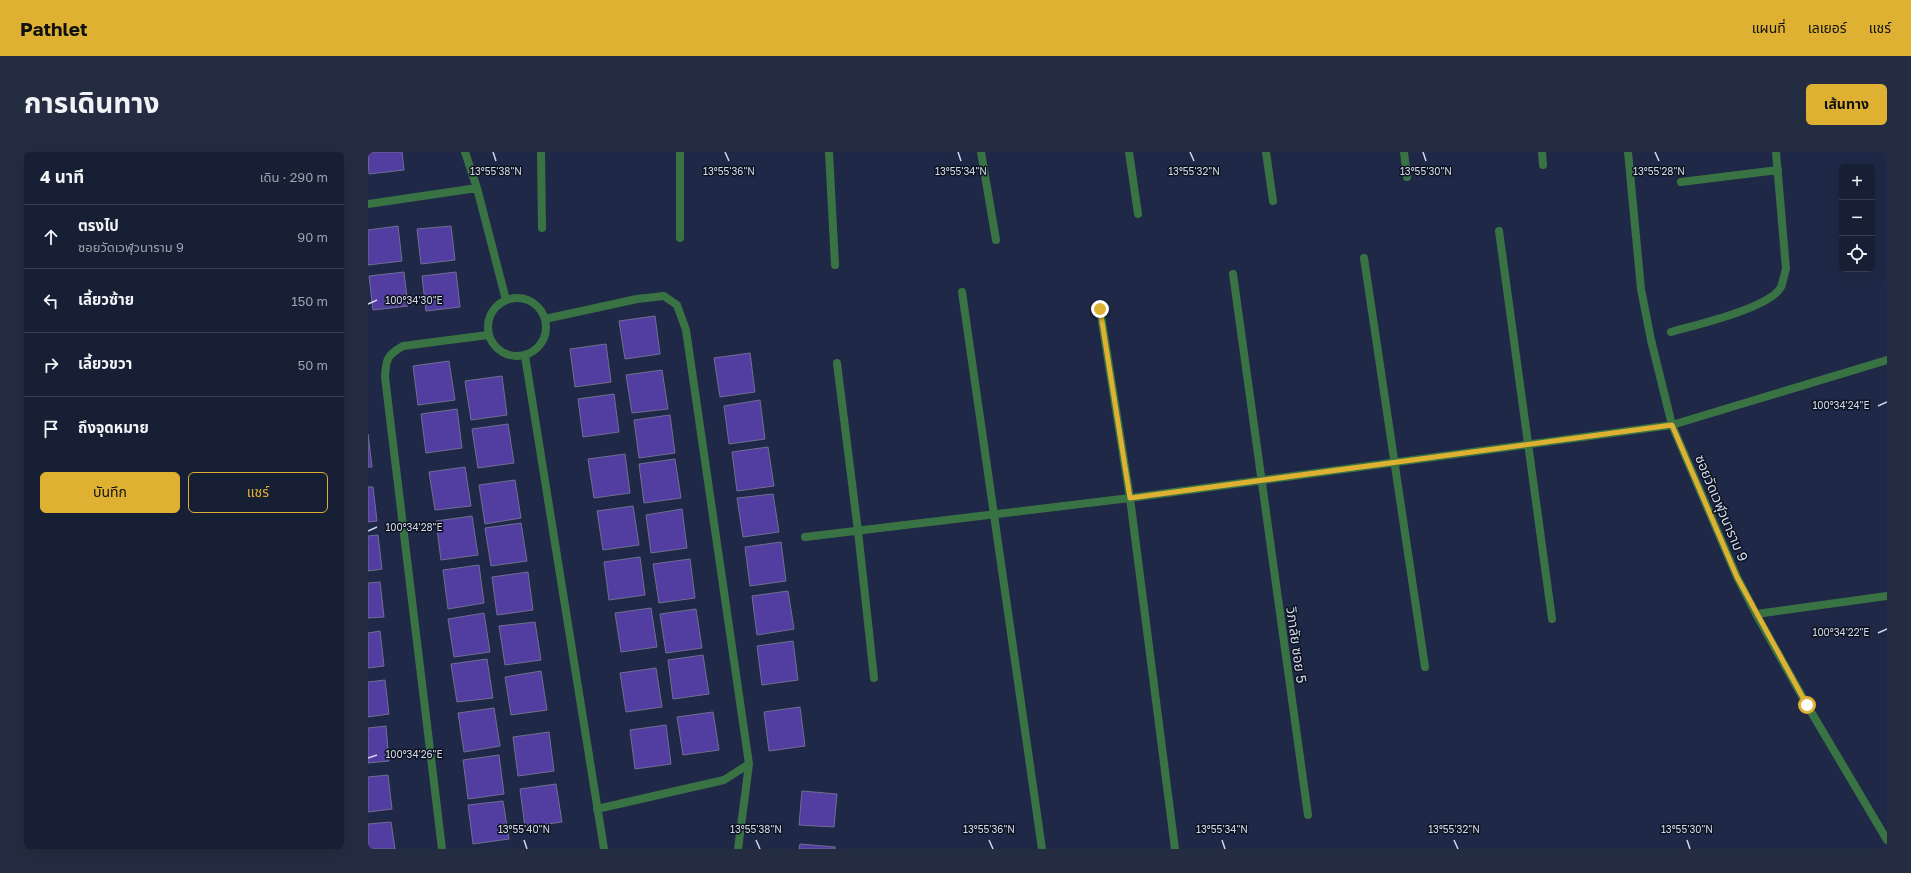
<!DOCTYPE html>
<html lang="th">
<head>
<meta charset="utf-8">
<style>
  body { margin:0; font-family:"Golos Text","Noto Sans Thai",sans-serif; background:#242c41; color:#f1f3f6 }
  .controls { position:absolute; right:12px; top:12px; display:grid; overflow:hidden; border-radius:6px; box-shadow:0 4px 16px #0002 }
  .controls button { width:36px; height:36px; display:grid; place-items:center; padding:0; border:0; border-bottom:1px solid #363d50; background:#171f35; color:#f1f3f6; font:20px sans-serif }
  .stop { position:absolute; width:12px; height:12px; margin:-9px; border:3px solid #deb133; border-radius:50%; background:#fff }
  .stop.end { background:#deb133; border-color:#fff; box-shadow:0 1px 4px #0008 }
  .list { margin:0; padding:0; list-style:none }
  h2 { display:flex; justify-content:space-between; align-items:center; height:52px; margin:0; padding:0 16px; font-size:17px }
  h2 small { font-size:13px; font-weight:400; color:#9ea2ad }
  .list li { display:grid; grid-template-columns:26px 1fr auto; gap:12px; align-items:center; box-sizing:border-box; height:64px; padding:0 16px; border-top:1px solid #363d50 }
  .list b { display:block; font-size:15px; white-space:nowrap }
  .list p { margin:0; font-size:13px; white-space:nowrap; color:#9ea2ad }
  .list em { font-size:13px; font-style:normal; color:#9ea2ad }
  .actions { display:flex; gap:8px; padding:12px 16px }
  .actions a { flex:1; padding:9px 0; border:1px solid #deb133; border-radius:6px; text-align:center; font-size:14px; color:#deb133 }
  .actions .main { background:#deb133; color:#111 }
  .icon { flex:none; width:22px; height:22px; fill:none; stroke:currentColor; stroke-width:2; stroke-linecap:round; stroke-linejoin:round }
  .map { position:relative; flex:none; width:1519px; height:697px; overflow:hidden; border-radius:6px }
  header { display:flex; align-items:center; gap:24px; box-sizing:border-box; height:56px; padding:0 20px; background:#deb133; color:#111 }
  header strong { font-size:19px }
  nav { display:flex; gap:22px; margin-inline-start:auto; font-size:14px }
  .intro { display:flex; align-items:center; justify-content:space-between; box-sizing:border-box; height:96px; padding:0 24px }
  h1 { margin:0; font-size:28px }
  .button { padding:10px 18px; border-radius:6px; background:#deb133; color:#111; font-size:14px; font-weight:700 }
  main { display:flex; gap:24px; padding:0 24px }
  aside { flex:1; background:#171f35; border-radius:6px; box-shadow:0 4px 16px #0002 }
  .map>svg:first-child { display:block }
  .building { fill:#523da1; stroke:#716e92 }
  .lines { fill:none; stroke-linecap:round; stroke-linejoin:round }
  .minor { stroke:#397343; stroke-width:8 }
  .route { stroke:#deb133; stroke-width:5 }
  .ticks { fill:none; stroke:#d0d8eb; stroke-width:1.5 }
  .labels { text-anchor:middle; dominant-baseline:central; stroke-width:3; stroke-linejoin:round; paint-order:stroke }
  .street-label { font-size:14px; fill:#d0d8eb; stroke:#0e1320 }
  .ticks-label { font-size:10px; text-anchor:middle; fill:#d0d8eb; stroke:#0e1320; stroke-width:3; stroke-linejoin:round; paint-order:stroke }
</style>
</head>
<body>
<header>
<strong>Pathlet</strong>
<nav><a>แผนที่</a><a>เลเยอร์</a><a>แชร์</a></nav>
</header>
<div class="intro"><h1>การเดินทาง</h1><a class="button">เส้นทาง</a></div>
<main>
<aside>
<h2>4 นาที<small>เดิน · 290 m</small></h2>
<ul class="list">
<li><svg class="icon" aria-label="ahead" viewBox="0 0 24 24"><path d="M12 20V5M6 11l6-6 6 6"/></svg><div><b>ตรงไป</b><p>ซอยวัดเวฬุวนาราม 9</p></div><em>90 m</em></li>
<li><svg class="icon" aria-label="left" viewBox="0 0 24 24"><path d="M17 20v-9H6M10 6l-5 5 5 5"/></svg><div><b>เลี้ยวซ้าย</b></div><em>150 m</em></li>
<li><svg class="icon" aria-label="right" viewBox="0 0 24 24"><path d="M7 20v-9h11M14 6l5 5-5 5"/></svg><div><b>เลี้ยวขวา</b></div><em>50 m</em></li>
<li><svg class="icon" aria-label="arrive" viewBox="0 0 24 24"><path d="M6 21V4h12l-3 4 3 4H6"/></svg><div><b>ถึงจุดหมาย</b></div></li>
</ul>
<div class="actions"><a class="main">บันทึก</a><a>แชร์</a></div>
</aside>
<div class="map">
<svg width="1519" height="697" viewBox="0 0 1519 697">
  <rect width="100%" height="100%" fill="#1f2947"/>
  <path class="building" d="M0,0H34L36,18L1,22Z
    M30,74L34,109L0,113V78Z
    M83,74L87,108L53,112L49,77Z
    M36,120L40,154L5,158L1,124Z
    M88,120L92,155L58,159L54,124Z
    M287,164L292,202L257,207L251,169Z
    M238,192L243,230L207,235L202,197Z
    M382,201L387,240L352,245L346,206Z
    M81,209L87,248L50,253L45,214Z
    M294,218L300,257L264,261L258,223Z
    M134,224L139,263L103,268L97,229Z
    M246,242L251,280L215,285L210,247Z
    M392,248L397,287L361,292L356,254Z
    M89,257L94,296L58,301L53,262Z
    M302,263L307,301L271,306L266,268Z
    M140,272L146,311L110,316L104,277Z
    M0,282L4,315H0Z
    M400,295L406,334L369,339L364,300Z
    M257,302L262,341L226,346L220,307Z
    M307,307L313,346L276,351L271,312Z
    M97,315L103,354L67,358L61,320Z
    M147,328L153,366L117,372L111,333Z
    M0,335H5L9,369L0,370Z
    M405,342L411,380L375,385L369,346Z
    M265,354L271,393L235,398L229,359Z
    M314,357L319,396L283,401L278,363Z
    M104,364L110,403L73,408L68,369Z
    M153,371L159,409L123,414L117,376Z
    M10,383L14,417L0,419V384Z
    M413,390L418,429L382,434L377,395Z
    M272,405L277,443L241,448L236,410Z
    M322,407L327,446L291,451L285,412Z
    M111,413L116,451L80,457L75,418Z
    M160,420L165,458L129,463L124,425Z
    M12,430L16,465L0,466V431Z
    M420,439L426,477L389,483L384,444Z
    M283,456L289,495L253,500L247,461Z
    M328,457L334,496L298,501L292,462Z
    M116,461L122,500L86,505L80,467Z
    M167,470L173,508L137,513L131,474Z
    M12,479L16,514L0,516V481Z
    M425,489L430,528L394,533L389,494Z
    M335,503L341,542L305,547L300,508Z
    M119,507L125,546L89,550L83,512Z
    M288,516L294,555L258,560L252,521Z
    M173,519L179,558L143,563L137,525Z
    M17,528L21,562L0,565V530Z
    M432,555L437,594L401,599L396,560Z
    M126,556L132,594L96,600L90,561Z
    M345,560L351,598L315,603L309,565Z
    M298,573L303,612L267,617L262,578Z
    M18,574L21,609L0,611V576Z
    M181,580L186,619L150,624L145,585Z
    M131,603L136,642L100,647L95,608Z
    M20,623L24,657L0,660V625Z
    M188,632L194,670L157,675L152,637Z
    M434,639L469,642L466,675L431,673Z
    M135,649L141,687L105,692L100,653Z
    M23,670L27,697H0V672Z
    M432,692L467,695V697H431Z"/>
  <g class="lines">
    <path class="minor" d="M97,0L109,36L138,148
      M173,0L174,76
      M461,0L467,113
      M613,0L628,88
      M761,0L770,62
      M898,0L905,49
      M1036,0L1039,25
      M1174,0L1175,13
      M1260,0L1273,137L1283,188L1304,273L1369,425L1388,462L1439,553L1519,688
      M1313,30L1410,18
      M0,52L109,36
      M1131,79L1184,467
      M312,86V0
      M996,106L1057,515
      M865,122L940,663
      M594,140L674,697
      M120 175a29 29 0 1 1 58 0a29 29 0 1 1-58 0Z
      M732,157L762,346L807,697
      M177,167L269,147L296,144L309,153L318,178L381,612L356,628L229,657
      M1303,180C1327,173 1402,156 1413,135C1415,130 1416,123 1418,117L1408,0
      M157,204L236,697
      M469,211L490,379L506,526
      M437,385L762,346L1304,273L1519,208
      M1388,462L1519,444
      M74,697L17,225C18,207 19,203 35,194L120,183
      M370,697L381,612"/>
  </g>
  <g class="lines">
    <path class="route" d="M732,157L762,346L1304,273L1369,425L1439,553"/>
  </g>
  <path class="ticks" d="M125,0L128,9M357,0L361,9M590,0L593,9M822,0L826,9M1055,0L1058,9M1287,0L1291,9M0,152L9,148M1510,254L1519,250M0,379L9,375M1510,481L1519,477M0,606L9,603M156,688L159,697M388,688L392,697M621,688L625,697M854,688L857,697M1086,688L1090,697M1319,688L1322,697"/>
  <g class="labels">
    <g class="street-label">
      <text transform="translate(1354 356) rotate(67)">ซอยวัดเวฬุวนาราม 9</text>
      <text transform="translate(929 493) rotate(82)">วิภาลัย ซอย 5</text>
    </g>
  </g>
  <g class="ticks-label">
    <text x="128" y="23">13°55'38"N</text>
    <text x="361" y="23">13°55'36"N</text>
    <text x="593" y="23">13°55'34"N</text>
    <text x="826" y="23">13°55'32"N</text>
    <text x="1058" y="23">13°55'30"N</text>
    <text x="1291" y="23">13°55'28"N</text>
    <text x="46" y="152">100°34'30"E</text>
    <text x="1473" y="257">100°34'24"E</text>
    <text x="46" y="379">100°34'28"E</text>
    <text x="1473" y="484">100°34'22"E</text>
    <text x="46" y="606">100°34'26"E</text>
    <text x="156" y="681">13°55'40"N</text>
    <text x="388" y="681">13°55'38"N</text>
    <text x="621" y="681">13°55'36"N</text>
    <text x="854" y="681">13°55'34"N</text>
    <text x="1086" y="681">13°55'32"N</text>
    <text x="1319" y="681">13°55'30"N</text>
  </g>
</svg>
<div class="controls">
<button>+</button>
<button>−</button>
<button><svg class="icon" aria-label="locate" viewBox="0 0 24 24"><circle cx="12" cy="12" r="6"/><path d="M12 2v4M12 18v4M2 12h4M18 12h4"/></svg></button>
</div>
<div class="stop" style="left:1439px;top:553px"></div>
<div class="stop end" style="left:732px;top:157px"></div>
</div>
</main>
</body>
</html>
